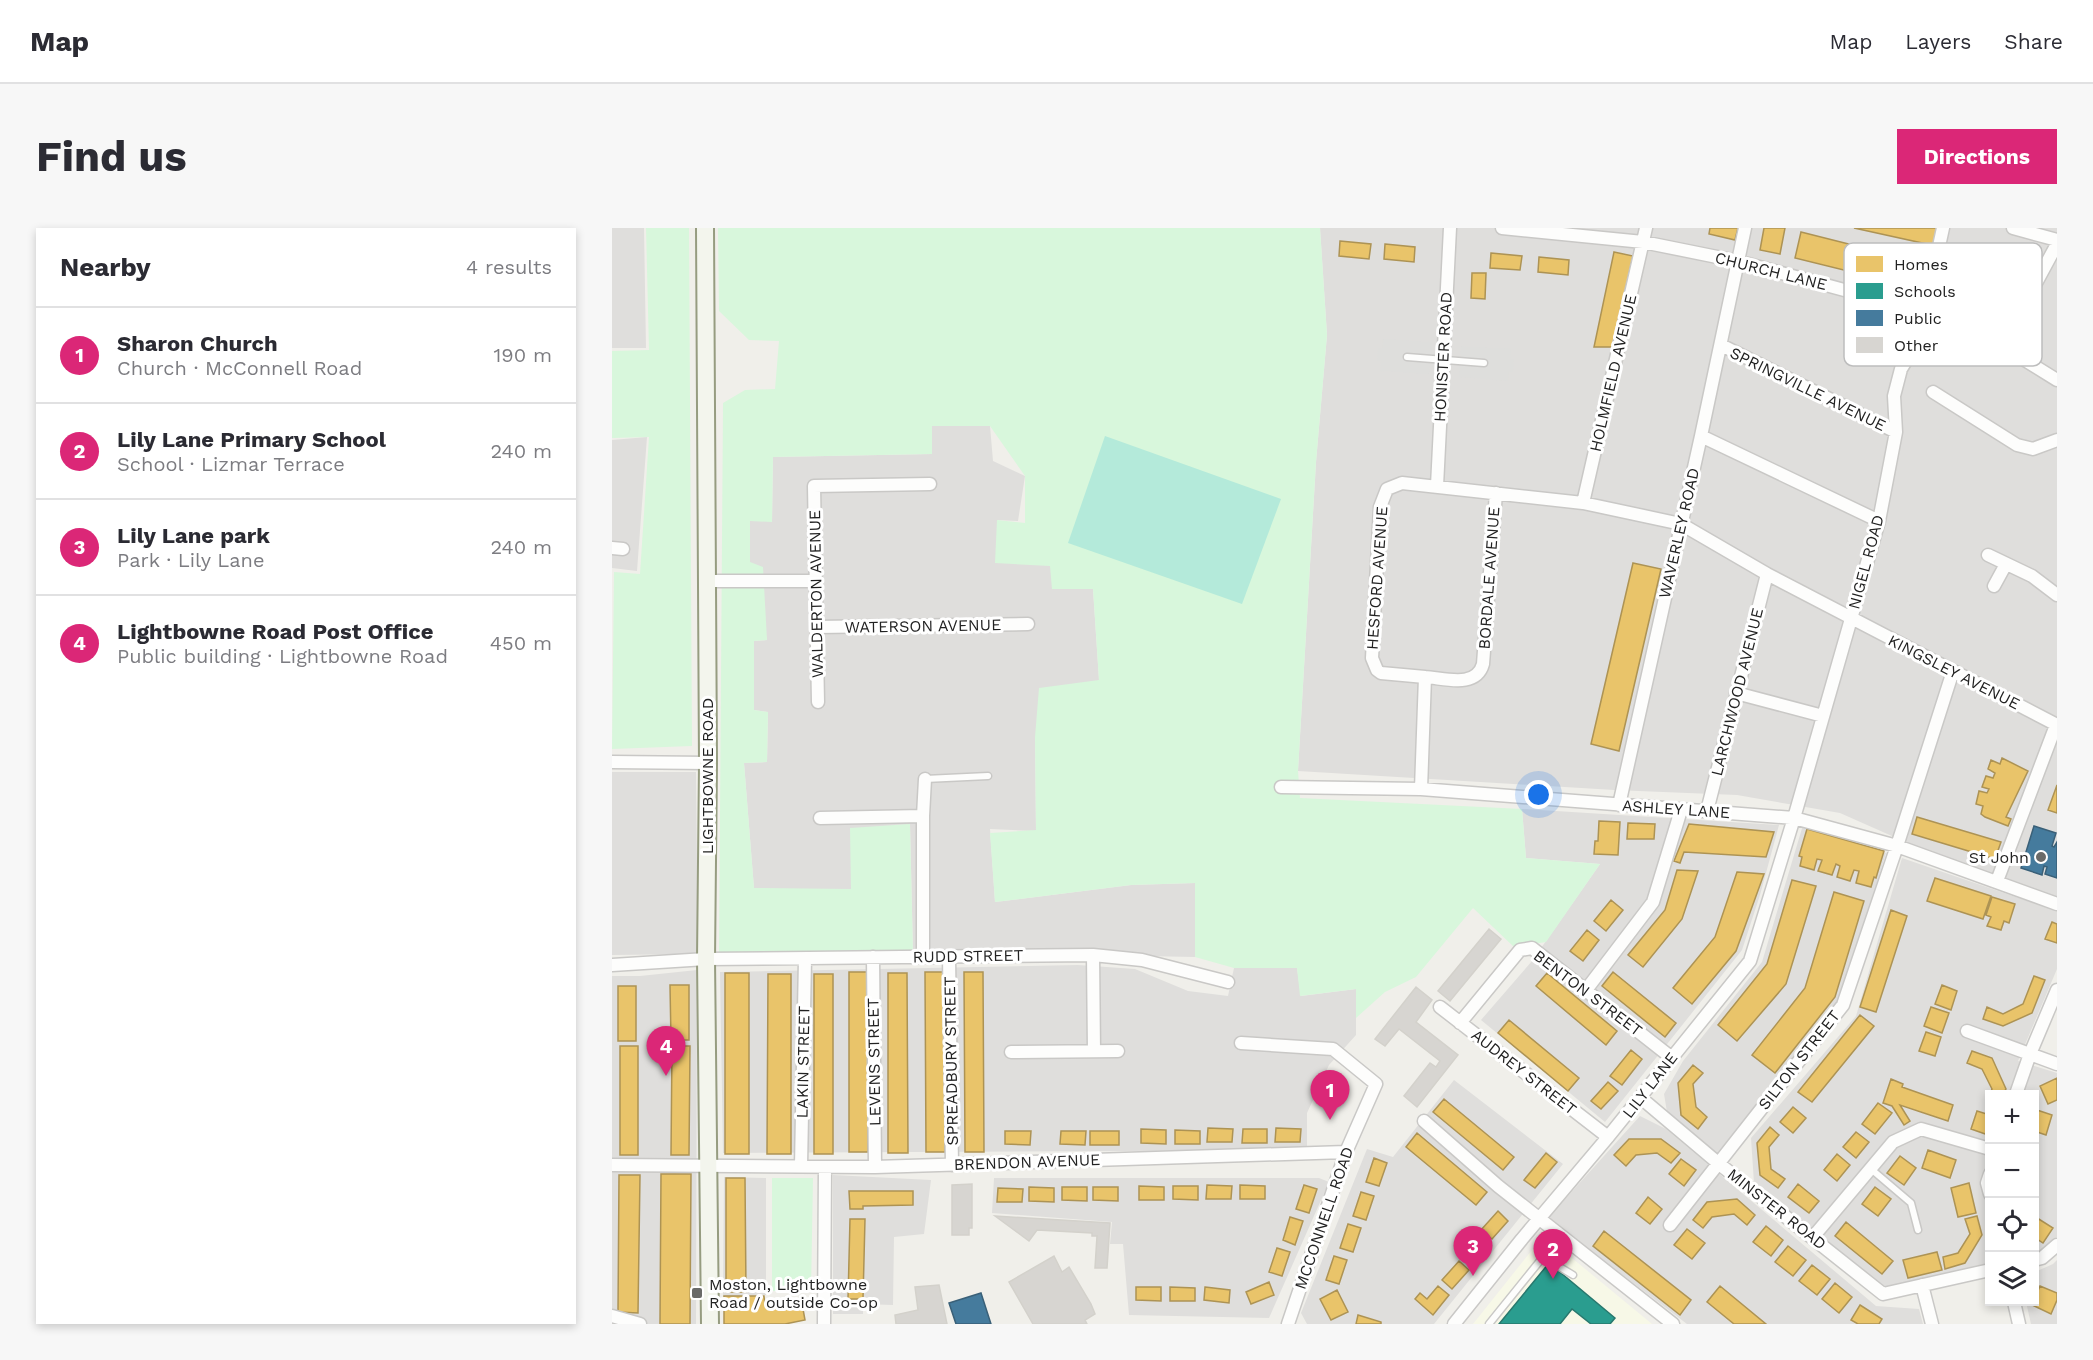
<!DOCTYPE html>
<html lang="en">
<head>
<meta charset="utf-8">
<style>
  body { margin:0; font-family:"Work Sans",sans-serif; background:#f7f7f7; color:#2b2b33 }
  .controls { position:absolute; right:18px; bottom:18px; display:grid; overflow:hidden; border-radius:0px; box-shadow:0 3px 9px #0003 }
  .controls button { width:54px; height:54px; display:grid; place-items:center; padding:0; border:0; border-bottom:2px solid #e1e1e2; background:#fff; color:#2b2b33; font:30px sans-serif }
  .you { position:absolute; left:927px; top:567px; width:21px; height:21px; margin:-15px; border:4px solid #fff; border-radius:50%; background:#1a73e8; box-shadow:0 0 0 9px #1a73e833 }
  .badge { display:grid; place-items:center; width:39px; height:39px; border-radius:50%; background:#db2777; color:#fff; font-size:20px; font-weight:700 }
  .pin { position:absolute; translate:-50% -50px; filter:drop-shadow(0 2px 3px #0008) }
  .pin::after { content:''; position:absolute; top:32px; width:21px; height:18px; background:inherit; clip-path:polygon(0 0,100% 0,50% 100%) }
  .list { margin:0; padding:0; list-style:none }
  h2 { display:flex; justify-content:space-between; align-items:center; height:78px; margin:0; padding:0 24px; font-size:26px }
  h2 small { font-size:20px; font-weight:400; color:#7c7c81 }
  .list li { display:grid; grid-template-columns:39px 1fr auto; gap:18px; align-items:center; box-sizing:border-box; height:96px; padding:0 24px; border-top:2px solid #e1e1e2 }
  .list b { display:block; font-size:22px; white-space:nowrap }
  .list p { margin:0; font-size:20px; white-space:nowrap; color:#7c7c81 }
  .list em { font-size:20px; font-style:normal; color:#7c7c81 }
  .icon { flex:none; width:33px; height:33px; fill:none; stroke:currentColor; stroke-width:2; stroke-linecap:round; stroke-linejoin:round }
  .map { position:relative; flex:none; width:1445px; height:1096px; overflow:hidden; border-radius:0px }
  header { display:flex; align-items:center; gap:36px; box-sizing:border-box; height:84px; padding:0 30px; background:#fff; border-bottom:2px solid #e1e1e2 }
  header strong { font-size:28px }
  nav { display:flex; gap:33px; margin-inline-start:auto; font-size:21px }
  .intro { display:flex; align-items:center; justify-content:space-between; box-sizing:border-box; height:144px; padding:0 36px }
  h1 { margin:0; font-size:42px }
  .button { padding:15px 27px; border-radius:0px; background:#db2777; color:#fff; font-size:21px; font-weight:700 }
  main { display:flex; gap:36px; padding:0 36px }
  aside { flex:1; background:#fff; border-radius:0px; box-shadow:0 3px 9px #0003 }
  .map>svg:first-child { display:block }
  .residential { fill:#dfdedc }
  .education { fill:#f7f8e7 }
  .religious { fill:#dededc }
  .park { fill:#d8f7dc }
  .pitch { fill:#b4eada }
  .homes { fill:#e9c46a; stroke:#ad9354; stroke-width:1.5 }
  .schools { fill:#2a9d8f; stroke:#28786e; stroke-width:1.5 }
  .public { fill:#457b9d; stroke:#3a6078; stroke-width:1.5 }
  .building { fill:#d7d5d1; stroke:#d3d1cb; stroke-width:1.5 }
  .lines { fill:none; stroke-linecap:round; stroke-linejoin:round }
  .service-casing { stroke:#c9c8c6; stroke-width:9 }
  .minor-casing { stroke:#c9c8c6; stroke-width:15 }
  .secondary-casing { stroke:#969c80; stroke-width:20 }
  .service { stroke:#fdfdfc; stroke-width:6 }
  .minor { stroke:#fdfdfc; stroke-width:12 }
  .secondary { stroke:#f3f5ed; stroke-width:16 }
  .poi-dot { fill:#6a6a68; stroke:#fff; stroke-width:2 }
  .labels { text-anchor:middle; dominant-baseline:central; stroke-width:6; stroke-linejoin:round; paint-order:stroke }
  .street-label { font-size:16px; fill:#222; stroke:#fff }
  .poi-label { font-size:16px; fill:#222; stroke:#fff; text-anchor:end }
  .key { fill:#fff; stroke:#bdbdbd; stroke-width:1.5 }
  .key-label { font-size:16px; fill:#222 }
</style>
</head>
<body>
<header>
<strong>Map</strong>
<nav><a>Map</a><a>Layers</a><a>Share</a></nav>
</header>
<div class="intro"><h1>Find us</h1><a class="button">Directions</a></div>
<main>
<aside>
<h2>Nearby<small>4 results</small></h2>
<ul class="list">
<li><span class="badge">1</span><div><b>Sharon Church</b><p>Church · McConnell Road</p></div><em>190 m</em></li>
<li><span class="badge">2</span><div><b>Lily Lane Primary School</b><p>School · Lizmar Terrace</p></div><em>240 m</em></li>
<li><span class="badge">3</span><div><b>Lily Lane park</b><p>Park · Lily Lane</p></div><em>240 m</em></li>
<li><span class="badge">4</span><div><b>Lightbowne Road Post Office</b><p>Public building · Lightbowne Road</p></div><em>450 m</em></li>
</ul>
</aside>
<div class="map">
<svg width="1445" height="1096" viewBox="0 0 1445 1096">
  <rect width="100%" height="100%" fill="#f0efea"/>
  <path class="residential" d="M0,0H32L34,120H0Z
    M708,0H1445V669L1367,642L1298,616L1228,585L1125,567L1002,562L686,543L704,234L715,107Z
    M319,198H378L381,233L413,248L406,293L385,292L438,338L481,361L487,452L423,510L424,603L378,601L383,674L519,657L583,655V729L336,724L301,726L298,597L239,661H142L132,535L155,534L156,484L142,482V413L155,412L138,334V292L160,293L161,229L320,226Z
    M35,209L25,343L0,340V212Z
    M0,544H84L86,726L0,727Z
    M910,581L1167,597L1148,667L1130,722L993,894L869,792L920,733L988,636L914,630Z
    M1191,597L1274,625L1227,778L1105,925L1055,884L1052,866L1071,833L1150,734Z
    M1290,630L1445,683V741L1406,833L1445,845V1009L1426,1026L1423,1027L1422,866H1378L1377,1036L1273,1060L1142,955L1139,910L1244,788Z
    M466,737L523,741L576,763L616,768L622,740H685L689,768L744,761V807L717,837L695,885V922L111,925L108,744Z
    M85,742L84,1096H19L0,1091V748H28Z
    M842,852L951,936L822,1096H695L689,1085L755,921L781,929Z
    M1028,888L1054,901L1264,1078L1307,1081L1311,1096H1075L936,990Z
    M221,947L319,952L312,1006L282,1009L281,1077L251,1076V1086H221Z
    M112,949L154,950V1067L111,1069Z
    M382,950H707L717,954L657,1090L517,1087L511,1016H498L500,994L380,985Z
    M1445,1032V1096H1419L1414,1074H1422L1423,1044L1441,1036Z"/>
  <path class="education" d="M932,1007L1040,1096H861Z"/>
  <path class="religious" d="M771,111L820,114L817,146L768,143L769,133H765L766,120H770Z
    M849,118L899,121L898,131H902L901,144H897L896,153L847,149Z"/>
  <path class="park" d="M34,0H77L80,518L0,521L2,344L28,346L37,209L0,210V123L37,122Z
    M106,0H708L715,107L704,234L686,543L688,570L910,581L914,630L988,636L934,714L902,719L861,680L804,749L773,764L744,790V761L688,768L685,740H622L583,729V655L519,657L383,674L378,605L424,602L423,509L427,460L487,452L481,361H440L438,338L383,335L385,292L413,295V248L378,198H320V226L161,229L160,294L138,293V334L151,339L155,412L142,413V482L156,484L155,534L132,535L142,660L239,661L238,600L298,596L301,726L107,725L111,175L133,162L163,161L167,113L137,112L107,83Z
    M160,950H201L199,1064L160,1063Z"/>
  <path class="pitch" d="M493,208L669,271L630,376L456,315Z"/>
  <path class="homes" d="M1098,0H1126L1123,12L1097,6Z
    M1152,0H1173L1168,26L1148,22Z
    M1242,0H1327L1324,18Z
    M1189,4L1316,36L1321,64L1183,30Z
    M728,13L759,16L757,31L727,28Z
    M773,16L803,19L802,34L772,31Z
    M1002,24L1021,28L1001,119H982Z
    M879,25L910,28L908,42L878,40Z
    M927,29L957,32L956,47L926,44Z
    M860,45H874L873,71L859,70Z
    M1021,335L1049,341L1007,523L979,516Z
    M1390,530L1416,543L1394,589L1399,591L1396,598L1373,589L1369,586L1371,578L1364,576L1367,563L1375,565L1377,561L1370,559L1374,548L1381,550L1383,545L1376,541L1379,532L1388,536Z
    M1445,557V585L1436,582Z
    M1305,589L1389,614L1383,631L1300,606Z
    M987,593L1008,594L1006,627L982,626L983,613H986Z
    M1016,595L1043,596L1042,611H1015Z
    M1077,596L1162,604L1154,629L1072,624L1068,635L1062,633Z
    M1195,601L1272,623L1264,650L1262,649L1259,659L1244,655L1247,643L1242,642L1238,653L1225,649L1228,638L1224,636L1220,647L1206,643L1210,632L1205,631L1202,642L1188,638L1190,629L1187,628Z
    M1065,642L1086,643L1070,691L1031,739L1016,727L1053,682Z
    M1125,644L1152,646L1124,723L1080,776L1061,760L1103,709Z
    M1323,650L1379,668L1371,691L1315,673Z
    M1180,652L1204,658L1174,756L1125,813L1106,797L1155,736Z
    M1222,664L1252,673L1223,769L1163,845L1140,827L1193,760Z
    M1380,669L1403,676L1397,695L1392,693L1389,702L1375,698L1379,689L1374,687Z
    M999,672L1011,682L994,703L982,693Z
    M1279,682L1295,688L1264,784L1248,779Z
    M1440,694L1445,696V715L1433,711Z
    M975,702L987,712L971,733L958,723Z
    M237,744H256V924H237Z
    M313,744H332L333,924H314Z
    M352,744H371L372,924H353Z
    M1001,744L1064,795L1053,809L990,758Z
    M113,745H137V926H113Z
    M276,745H295L296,925H276Z
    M935,745L1005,803L994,817L924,758Z
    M156,746H179V926H155Z
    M202,746H221V926H202Z
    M1422,748L1433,752L1420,785L1391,798L1371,791L1375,779L1391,786L1411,776Z
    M58,757H77V812H59Z
    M1330,757L1345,763L1339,782L1323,776Z
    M6,758H24V813H6Z
    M1319,779L1337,785L1330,805L1312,798Z
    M1248,787L1262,798L1200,874L1186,864Z
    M897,792L967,850L956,863L886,805Z
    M1314,804L1329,809L1323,828L1307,823Z
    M8,818H26V927H8Z
    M60,818H78L77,927H59Z
    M1019,822L1030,831L1010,857L998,848Z
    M1360,823L1380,830L1394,861L1391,866H1378L1380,861L1370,841L1355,835Z
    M1081,837L1091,845L1081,856L1084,879L1095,889L1086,901L1069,887L1066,855Z
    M1445,850V872L1436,876L1428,858Z
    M1279,851L1291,856L1290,859L1341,877L1336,893L1288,877L1298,893L1292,897L1280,878L1271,875Z
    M996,854L1006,863L989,881L979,873Z
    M832,871L902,929L891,942L821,884Z
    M1266,875L1280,885L1263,906L1250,896Z
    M1181,879L1194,890L1181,905L1168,894Z
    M1422,881L1440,887L1434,907L1422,903Z
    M1365,883L1378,887L1376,907L1359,901Z
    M1158,899L1167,907L1157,919L1159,941L1173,951L1166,960L1148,947L1145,915Z
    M596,900L621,901L620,914H595Z
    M664,900L689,901L688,914H663Z
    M529,901L554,902V916L529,915Z
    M631,901H655V915H630Z
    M563,902L588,903V916H563Z
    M393,903H419L418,917L393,916Z
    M449,903H474L473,917L448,916Z
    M478,903H507V917H478Z
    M1244,904L1257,914L1244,930L1231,919Z
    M805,905L875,964L864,977L794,919Z
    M1017,911H1049L1068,925L1059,935L1045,925L1024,927L1014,938L1002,927Z
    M1316,922L1344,932L1338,950L1310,940Z
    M934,925L945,934L923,960L912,952Z
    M1225,926L1238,937L1225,953L1212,942Z
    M1288,928L1304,940L1292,957L1275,945Z
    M762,930L775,935L767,958L754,954Z
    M1069,931L1084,942L1072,958L1057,946Z
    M49,946H79L78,1096H48Z
    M7,947H28L26,1085L6,1084Z
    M114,950H133L134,1064H114Z
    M1357,955L1364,985L1346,989L1339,960Z
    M1186,956L1207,973L1197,985L1176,969Z
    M595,957L620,958L619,971H594Z
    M628,957L653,958V971H628Z
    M692,957L705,961L697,985L684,981Z
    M527,958L552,959V972H527Z
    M561,958H586V972L561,971Z
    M417,959L442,960V974L417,973Z
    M450,959H475V973L450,972Z
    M481,959H506V973L481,972Z
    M1263,959L1279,971L1266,988L1250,976Z
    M386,960L411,961L410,974H385Z
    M237,963H301V977L251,978V981H238Z
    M749,964L762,968L754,992L741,988Z
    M1036,969L1050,981L1038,996L1024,985Z
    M1125,971L1143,987L1135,997L1122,986L1100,989L1091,1000L1081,992L1095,974Z
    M886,983L896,993L880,1011L869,1002Z
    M1365,988L1370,1007L1353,1035L1333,1041L1331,1029L1346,1025L1358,1006L1353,991Z
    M1422,988L1441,1000L1431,1015L1422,1009Z
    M678,989L691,993L683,1017L671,1012Z
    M238,991H253L251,1071H236Z
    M1234,994L1281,1033L1270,1046L1223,1008Z
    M736,996L749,1000L741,1024L728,1020Z
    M1154,998L1171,1012L1159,1028L1141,1014Z
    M1075,1001L1093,1015L1080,1031L1062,1017Z
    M992,1003L1079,1072L1068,1087L981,1018Z
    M866,1009L876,1018L859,1036L849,1027Z
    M1176,1018L1194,1032L1181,1048L1163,1034Z
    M665,1020L678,1024L670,1048L657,1044Z
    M1325,1024L1330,1042L1296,1050L1291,1032Z
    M722,1028L735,1032L727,1056L714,1052Z
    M847,1033L857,1042L840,1061L830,1052Z
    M1200,1037L1218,1051L1205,1067L1187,1053Z
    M657,1054L662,1067L639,1076L634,1064Z
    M1223,1055L1240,1069L1227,1085L1210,1071Z
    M826,1058L837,1067L821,1087L803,1071L808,1065L815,1071Z
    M1108,1058L1154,1096H1122L1095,1074Z
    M1428,1058L1445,1065V1072L1439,1086L1420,1077Z
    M524,1059H549V1073L524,1072Z
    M558,1059L583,1060V1073H558Z
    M593,1059L618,1062L617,1075L592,1072Z
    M725,1062L736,1084L719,1092L708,1071Z
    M112,1068H152L153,1077L189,1070L193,1092L173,1096H112Z
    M1248,1077L1270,1091L1267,1096H1246L1239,1092Z
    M746,1087L769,1094V1096H744Z"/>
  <path class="schools" d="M937,1035L1003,1090L998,1096H979L960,1081L948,1096H887Z"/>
  <path class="public" d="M1422,598L1444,605L1440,618L1442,619L1445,614V650L1433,646L1435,639L1432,638L1430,647L1409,640Z
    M369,1065L379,1096H344L337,1075Z"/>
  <path class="building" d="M877,701L889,711L838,773L826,763Z
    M804,759L820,772L804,794L846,827L805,879L792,868L818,835L824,839L828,833L787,801L773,818L763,811Z
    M360,956V1000H357V1007H340V957Z
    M383,988L498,995L495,1040H483L485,1008H480V1005L425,1002L417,1013Z
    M442,1028L450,1044L457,1039L479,1076L483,1086L473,1092L475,1096H421L397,1054Z
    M327,1057L335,1096H284L283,1087L306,1082L303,1059Z"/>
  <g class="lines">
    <g class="service-casing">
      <path id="service" d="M795,129L872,135
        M313,551L376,548
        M1259,941L1299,975L1306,1002
        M877,1096L931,1029L961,1047"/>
    </g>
    <g class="minor-casing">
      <path id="minor" d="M890,0L1031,14L1125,33L1332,89L1390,118L1445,152
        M1401,0L1445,12
        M1109,117L1284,204
        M1390,118L1445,16
        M1321,164L1405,217L1421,221L1445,212
        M1089,208L1267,293
        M825,258L838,0
        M971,275L1034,0
        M0,320L11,321
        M1376,327L1420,348L1445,367
        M94,353H204
        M1382,358L1394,336
        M205,399L416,396
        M813,449L769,445L765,442L760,430L768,279L775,261L790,255L971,275L1069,296L1155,346L1445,497
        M1124,465L1211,488
        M206,474L202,258L318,256
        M0,534L96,535
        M669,559L809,561L1182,590L1285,618L1445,676
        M809,561L813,449C832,450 864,461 871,436L884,265
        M1007,577L1089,208L1133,0
        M1095,583L1155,346
        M208,590L311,588
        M1385,653L1444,497
        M481,727L482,823
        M261,729L263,939
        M311,729V588L313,551
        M337,729L340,937
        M0,737L94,731L481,727L530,732L616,754
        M974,762L1041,674L1069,582
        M828,779L996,909
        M848,795L908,722L920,720L1060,830
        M1355,803L1445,836
        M629,815L721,821L764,856L734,924L676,1096
        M399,824L506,823
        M1404,866L1418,826L1445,762
        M1029,870L1106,935L1271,1066L1378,1042
        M812,893L886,958L1061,1096
        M0,937L263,939L734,924
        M189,938L193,731
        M1378,946L1375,955L1378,966
        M1058,997L1231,777L1285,618L1341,443
        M1201,1009L1281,914L1309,901L1378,921
        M1422,1032L1430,1030L1445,1017
        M1310,1057L1320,1096
        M1402,1074L1407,1096
        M0,1088L28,1096
        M212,1096L213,939
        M842,1096L910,1011L996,909L1138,733L1182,590L1267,293L1284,204L1282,168L1289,141L1303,118L1332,89L1324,32L1331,0"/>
    </g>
    <g class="secondary-casing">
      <path id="secondary" d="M93,0L96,535L94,731L98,1096"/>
    </g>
    <use href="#service" class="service"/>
    <use href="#minor" class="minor"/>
    <use href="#secondary" class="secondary"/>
  </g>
  <g class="poi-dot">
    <circle cx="1429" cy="629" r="6"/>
    <rect x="79" y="1059" width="12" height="12" rx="3"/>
  </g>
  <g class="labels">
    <g class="street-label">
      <text transform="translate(1159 43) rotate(14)">CHURCH LANE</text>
      <text transform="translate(831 129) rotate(-87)">HONISTER ROAD</text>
      <text transform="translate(1001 145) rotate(-77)">HOLMFIELD AVENUE</text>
      <text transform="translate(1196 161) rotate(26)">SPRINGVILLE AVENUE</text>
      <text transform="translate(1067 305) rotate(-77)">WAVERLEY ROAD</text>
      <text transform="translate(1254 334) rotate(-75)">NIGEL ROAD</text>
      <text transform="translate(765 350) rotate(-86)">HESFORD AVENUE</text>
      <text transform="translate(877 350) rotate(-86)">BORDALE AVENUE</text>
      <text transform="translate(204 366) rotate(-91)">WALDERTON AVENUE</text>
      <text transform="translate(311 398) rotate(-1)">WATERSON AVENUE</text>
      <text transform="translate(1342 444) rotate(27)">KINGSLEY AVENUE</text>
      <text transform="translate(1125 464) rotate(-76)">LARCHWOOD AVENUE</text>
      <text transform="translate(95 548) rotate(-90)">LIGHTBOWNE ROAD</text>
      <text transform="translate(1064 581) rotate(4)">ASHLEY LANE</text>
      <text transform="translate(356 728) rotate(-1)">RUDD STREET</text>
      <text transform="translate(976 765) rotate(37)">BENTON STREET</text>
      <text transform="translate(1187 832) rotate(-52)">SILTON STREET</text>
      <text transform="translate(339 833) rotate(-91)">SPREADBURY STREET</text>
      <text transform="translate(191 834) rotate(-89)">LAKIN STREET</text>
      <text transform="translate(262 834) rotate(-91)">LEVENS STREET</text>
      <text transform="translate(912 844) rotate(38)">AUDREY STREET</text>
      <text transform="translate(1038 857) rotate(-52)">LILY LANE</text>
      <text transform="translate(415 934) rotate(-2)">BRENDON AVENUE</text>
      <text transform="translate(1165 981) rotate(38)">MINSTER ROAD</text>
      <text transform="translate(712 990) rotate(-71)">MCCONNELL ROAD</text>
    </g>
    <g class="poi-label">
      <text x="1417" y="629">St John</text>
      <text x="97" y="1056" text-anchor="start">Moston, Lightbowne<tspan x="97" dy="18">Road / outside Co-op</tspan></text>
    </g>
  </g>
  <rect x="1232" y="15" width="198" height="123" rx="9" class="key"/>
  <rect x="1244" y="28" width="27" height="16" fill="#e9c46a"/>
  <rect x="1244" y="55" width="27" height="16" fill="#2a9d8f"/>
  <rect x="1244" y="82" width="27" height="16" fill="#457b9d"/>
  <rect x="1244" y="109" width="27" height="16" fill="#d7d5d1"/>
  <g class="key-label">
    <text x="1282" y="42">Homes</text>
    <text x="1282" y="69">Schools</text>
    <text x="1282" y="96">Public</text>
    <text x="1282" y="123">Other</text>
  </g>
</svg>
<div class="controls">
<button>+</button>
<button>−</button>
<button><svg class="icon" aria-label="locate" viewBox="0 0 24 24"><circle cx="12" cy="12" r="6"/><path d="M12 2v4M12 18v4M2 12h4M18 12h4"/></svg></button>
<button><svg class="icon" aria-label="layers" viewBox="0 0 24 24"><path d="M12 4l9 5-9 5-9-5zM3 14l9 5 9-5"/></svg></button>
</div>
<div class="you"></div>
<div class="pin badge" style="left:718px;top:892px">1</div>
<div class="pin badge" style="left:941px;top:1051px">2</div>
<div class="pin badge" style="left:861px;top:1048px">3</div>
<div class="pin badge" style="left:54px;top:848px">4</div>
</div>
</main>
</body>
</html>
